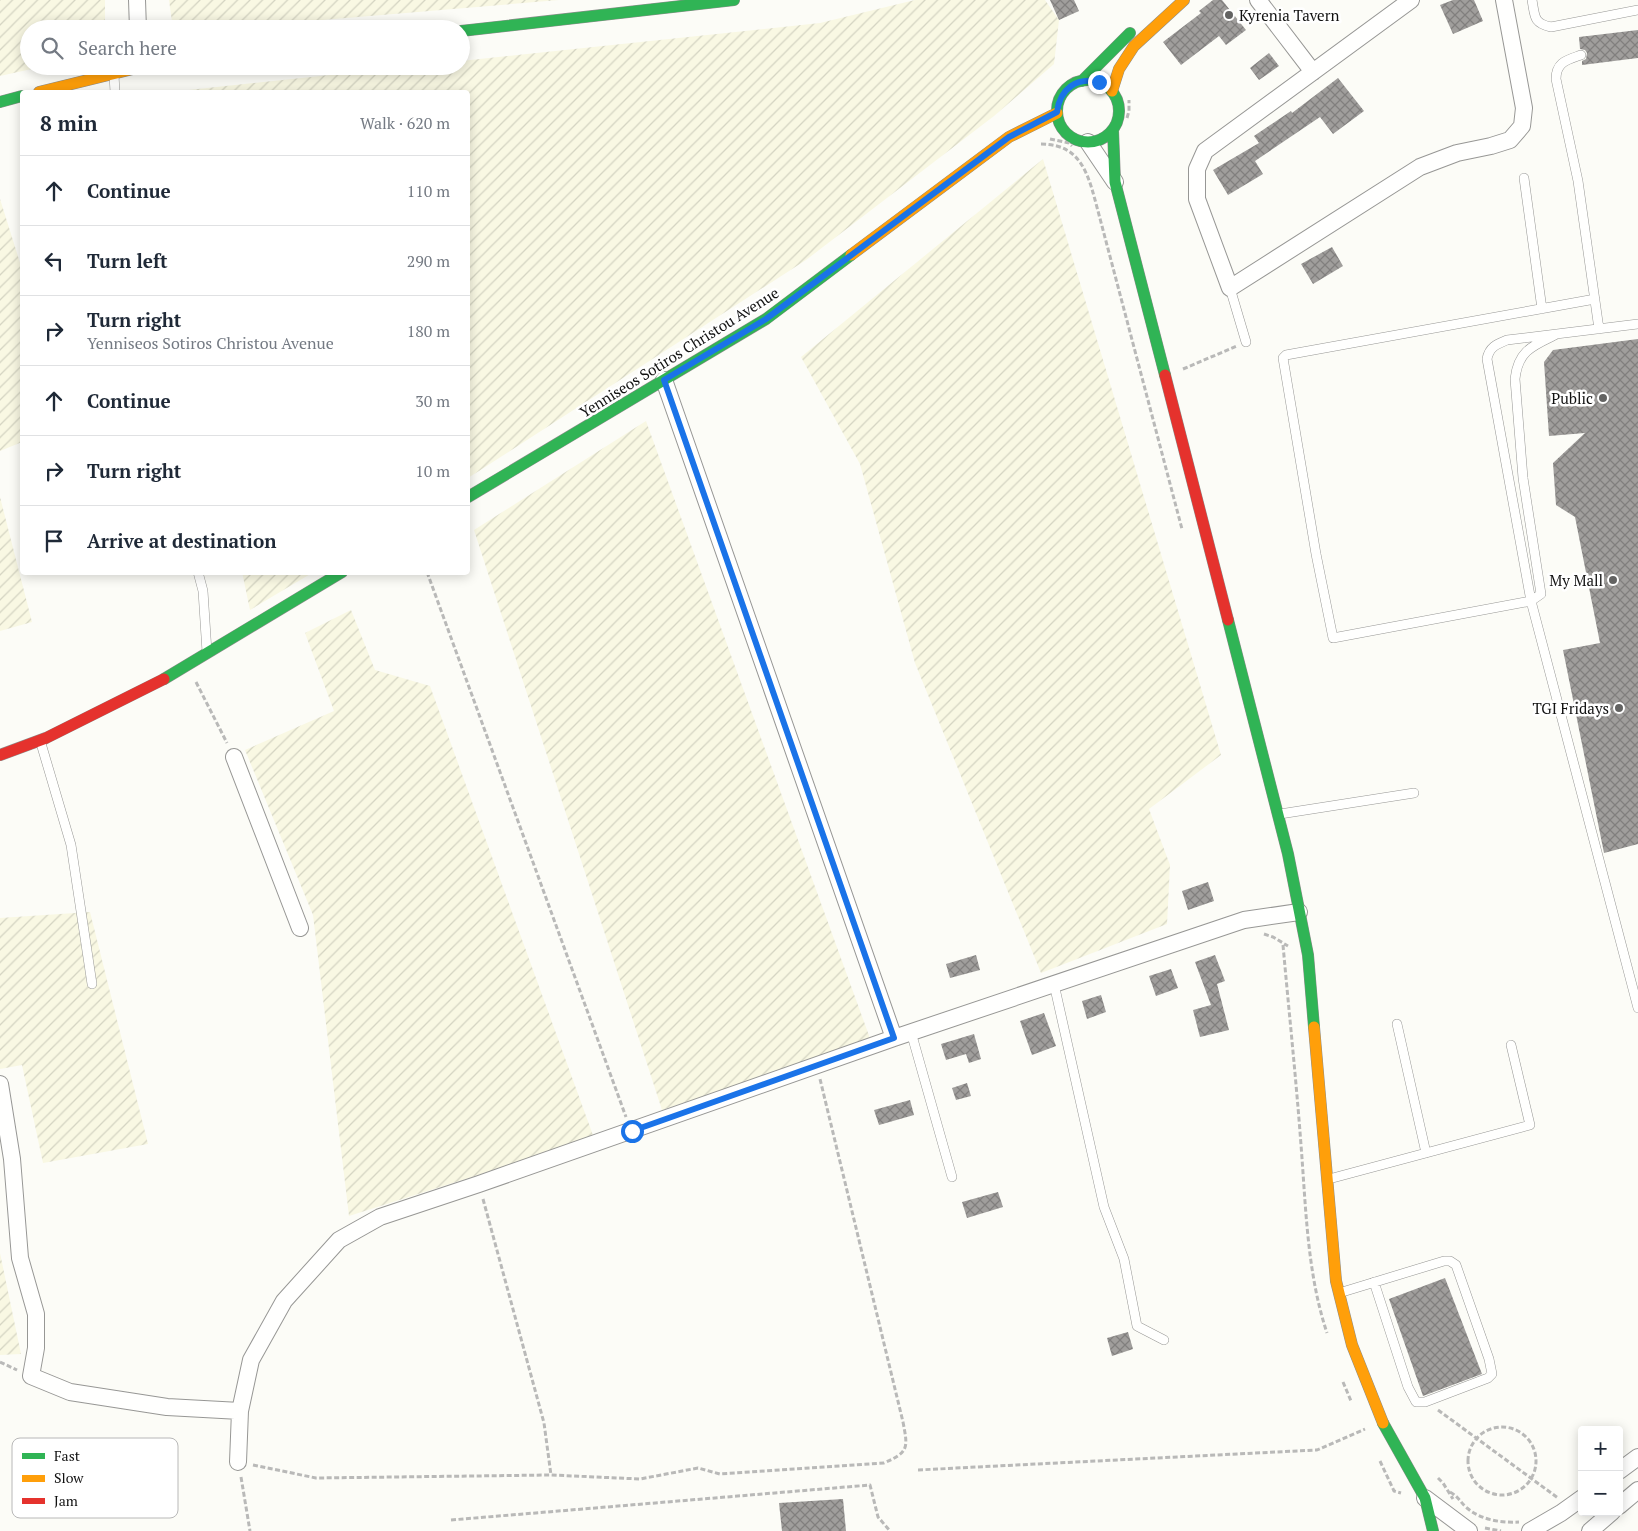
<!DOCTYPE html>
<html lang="en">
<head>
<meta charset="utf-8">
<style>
  body { margin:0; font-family:"PT Serif",serif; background:#f2f2f3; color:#1f2937 }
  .controls { position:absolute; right:15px; bottom:15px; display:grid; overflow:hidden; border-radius:5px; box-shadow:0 2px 12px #0003 }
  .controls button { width:45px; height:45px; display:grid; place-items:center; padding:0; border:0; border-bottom:1px solid #e0e1e3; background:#fff; color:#1f2937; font:25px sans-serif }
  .stop { position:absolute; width:15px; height:15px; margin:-11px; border:4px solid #1a73e8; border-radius:50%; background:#fff }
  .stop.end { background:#1a73e8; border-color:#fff; box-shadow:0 1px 5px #0008 }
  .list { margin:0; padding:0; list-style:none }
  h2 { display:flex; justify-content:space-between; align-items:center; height:65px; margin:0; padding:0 20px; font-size:21px }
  h2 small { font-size:16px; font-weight:400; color:#747a83 }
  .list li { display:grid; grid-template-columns:32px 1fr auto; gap:15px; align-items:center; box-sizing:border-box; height:70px; padding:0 20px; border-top:1px solid #e0e1e3 }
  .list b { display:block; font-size:19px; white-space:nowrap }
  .list p { margin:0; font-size:16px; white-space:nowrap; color:#747a83 }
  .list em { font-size:16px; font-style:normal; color:#747a83 }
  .icon { flex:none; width:28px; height:28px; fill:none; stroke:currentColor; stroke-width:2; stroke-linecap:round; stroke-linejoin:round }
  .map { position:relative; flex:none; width:1638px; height:1531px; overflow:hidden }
  .search { position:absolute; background:#fff; box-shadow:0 2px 12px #0003; left:20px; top:20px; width:450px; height:55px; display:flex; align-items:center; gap:12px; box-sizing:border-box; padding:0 18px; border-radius:28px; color:#747a83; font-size:19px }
  .panel { position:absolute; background:#fff; box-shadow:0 2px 12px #0003; left:20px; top:90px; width:450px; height:485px; border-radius:5px }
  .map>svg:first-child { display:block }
  .farmland { fill:url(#farmland-furrows) }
  .building { fill:url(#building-cross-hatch) }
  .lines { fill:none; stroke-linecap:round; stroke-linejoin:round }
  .lane-casing { stroke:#979795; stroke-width:10 }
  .street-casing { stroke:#979795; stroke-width:18 }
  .fast-casing { stroke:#8d8d8b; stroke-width:12 }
  .slow-casing { stroke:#8d8d8b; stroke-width:12 }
  .jam-casing { stroke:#8d8d8b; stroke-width:12 }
  .path { stroke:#b9b9b8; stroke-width:3; stroke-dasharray:5 2.5; stroke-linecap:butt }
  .lane { stroke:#fffffe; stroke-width:9 }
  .street { stroke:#fffffe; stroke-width:16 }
  .fast { stroke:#30b455; stroke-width:11 }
  .slow { stroke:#ff9f0a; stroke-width:11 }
  .jam { stroke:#e5322d; stroke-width:11 }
  .route { stroke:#1a73e8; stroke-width:6 }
  .poi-dot { fill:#636362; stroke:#fff; stroke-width:2 }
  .labels { text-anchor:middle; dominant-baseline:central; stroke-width:5; stroke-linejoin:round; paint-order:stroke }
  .poi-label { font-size:15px; fill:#111; stroke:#fff; text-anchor:end }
  .street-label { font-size:15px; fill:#111; stroke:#fff }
  .key { fill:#fff; stroke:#b8b8b8; stroke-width:1 }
  .key-label { font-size:14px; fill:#111 }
</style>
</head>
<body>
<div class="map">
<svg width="1638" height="1531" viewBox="0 0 1638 1531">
  <defs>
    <pattern id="farmland-furrows" width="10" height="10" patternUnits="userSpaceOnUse" patternTransform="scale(1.25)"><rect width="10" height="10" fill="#f9f8e3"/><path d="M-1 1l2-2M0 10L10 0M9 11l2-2" fill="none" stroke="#d4d4c2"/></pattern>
    <pattern id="building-cross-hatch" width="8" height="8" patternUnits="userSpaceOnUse" patternTransform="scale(1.25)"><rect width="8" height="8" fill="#a09e9c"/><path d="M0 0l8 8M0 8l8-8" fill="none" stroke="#817f7e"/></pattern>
  </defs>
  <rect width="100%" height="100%" fill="#fcfcf7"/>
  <path class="farmland" d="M0,0H105V29H29V66H45L0,76Z
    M169,0H559L215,29H173Z
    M915,0H1045L1059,20L1054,64L994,116L806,260L468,478V92H170L415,66H461V61L820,23Z
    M1043,159L1221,755L1149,809L1170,865L1167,924L1041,973L915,663L860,464L801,357Z
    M0,199L22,269V442L0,451Z
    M646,421L871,1041L662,1110L474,530Z
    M0,497L32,622L0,631Z
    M242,572H312V573L250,610Z
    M351,610L375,670L430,686L594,1138L349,1216L313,915L245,750L334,711L305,633Z
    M90,912L148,1144L43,1163L22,1065L0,1069V918Z
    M0,1253L21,1354L0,1355Z"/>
  <path class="building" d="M1050,0H1074L1079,11L1059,20Z
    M1213,0H1222L1246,30L1226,45L1219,36L1181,65L1163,42L1201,13L1199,11Z
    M1453,0H1474L1483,21L1453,34L1440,5Z
    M1638,30V58L1582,65V61L1586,59L1587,53L1585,50L1580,49L1579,37Z
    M1269,53L1279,66L1259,80L1250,68Z
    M1338,78L1364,111L1333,134L1320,117L1255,161L1263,174L1228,195L1213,170L1259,143L1254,136L1291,111L1292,113Z
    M1332,247L1343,266L1313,284L1301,264Z
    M1638,339V844L1604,853L1563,650L1600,643L1575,517L1556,505L1553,463L1585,433L1549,436L1544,362L1553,350Z
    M1208,882L1214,901L1188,910L1182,891Z
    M976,955L980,970L950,978L946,964Z
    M1215,955L1225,981L1217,984L1229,1030L1200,1037L1193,1010L1211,1005L1195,962Z
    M1171,969L1178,988L1156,996L1149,976Z
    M1101,995L1106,1012L1087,1019L1082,1001Z
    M1044,1013L1056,1046L1032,1055L1020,1021Z
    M974,1034L981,1059L969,1063L966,1054L946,1060L941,1044Z
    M967,1083L971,1096L956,1100L952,1088Z
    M910,1100L914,1115L879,1125L874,1110Z
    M998,1192L1003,1207L967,1218L962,1202Z
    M1445,1278L1482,1374L1423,1396L1389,1299Z
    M1128,1332L1133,1349L1112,1356L1107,1338Z
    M843,1499L846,1531H782L779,1503Z"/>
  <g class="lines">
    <g class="lane-casing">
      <path id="lane" d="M1532,0C1535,16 1533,23 1551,27L1638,10
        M1581,55C1567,60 1556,62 1556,79L1578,181L1599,329
        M114,75L115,92
        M1524,178L1542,309
        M1230,288L1246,342
        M1638,324L1507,340C1497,344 1489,347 1487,359L1531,601L1638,1008
        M1555,335C1532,346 1518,351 1515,379L1523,478L1541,594L1531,601L1333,638L1316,554L1283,358L1286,355L1595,299
        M198,572L203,591L207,652
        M40,740L71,845L92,984
        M1280,814L1414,793
        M1054,984L1104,1207L1124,1259L1137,1326L1164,1340
        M1397,1024L1426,1153
        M911,1032L952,1177
        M1329,1179L1530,1125L1511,1045
        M1339,1293L1444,1261H1450L1456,1265L1489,1359L1492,1374L1488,1378L1425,1402H1416L1408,1387L1374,1282"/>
    </g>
    <g class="street-casing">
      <path id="street" d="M137,0L138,29
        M1258,0L1313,72
        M1411,0L1205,151L1197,169V199L1230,288L1420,167L1457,153L1491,146L1510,140L1522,126L1524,108L1504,0
        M1088,142L1115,182
        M664,380L894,1038
        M234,757L300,928
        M0,1084L12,1159L20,1258L36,1314V1348L31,1376L70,1392L167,1407L240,1411
        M238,1462L240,1411L251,1360L284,1301L339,1240L380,1217L479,1184L894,1038L1244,920L1299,912
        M1619,1471L1638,1457
        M1425,1498L1469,1531
        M1619,1506L1638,1490
        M1530,1531L1561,1513L1582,1498
        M1590,1531L1612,1512"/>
    </g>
    <g class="fast-casing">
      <path id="fast" d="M461,31L734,0
        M1057 111a31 31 0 1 1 62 0a31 31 0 1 1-62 0Z
        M1082,81L1130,33
        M0,102L22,96
        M1113,130L1115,182L1165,375
        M468,497L766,319L851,255
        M1228,620L1288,854L1308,955L1314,1027
        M164,679L342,572
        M1383,1423L1425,1498L1433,1531"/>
    </g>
    <g class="slow-casing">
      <path id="slow" d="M1112,91L1119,69L1134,46L1184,0
        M39,92L145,66
        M851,255L1009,137L1057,113
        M1314,1027L1336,1281L1352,1345L1383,1423"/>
    </g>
    <g class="jam-casing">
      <path id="jam" d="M1165,375L1228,620
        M0,755L46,738L164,679"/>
    </g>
    <path class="path" d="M1127,118L1129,111V100
      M1050,139L1069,143L1072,146
      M1041,144C1083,144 1089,178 1098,211L1182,529
      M1183,369L1237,346
      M427,572L626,1117
      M196,682L227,743
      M1264,934L1273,937L1288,946
      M1283,945C1289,1012 1296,1078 1301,1145C1306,1208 1307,1273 1327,1333
      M483,1199L544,1423L551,1475
      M0,1362L17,1370
      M1343,1382L1351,1401
      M1438,1410L1558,1498
      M1468 1461a34 34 0 1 1 68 0a34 34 0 1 1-68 0Z
      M1380,1461L1394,1491L1401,1493
      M253,1465L316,1478L551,1475L640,1479L698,1468L720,1474L884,1463C909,1452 908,1448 903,1422L820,1079
      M918,1470L1317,1450L1365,1429
      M241,1477L250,1531
      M1438,1478L1443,1483L1453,1499
      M1450,1492C1459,1497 1460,1502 1467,1508C1481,1520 1501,1523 1519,1522
      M451,1520L870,1485L878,1517L890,1531
      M1485,1528L1501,1531"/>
    <use href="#lane" class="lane"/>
    <use href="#street" class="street"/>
    <use href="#fast" class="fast"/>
    <use href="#slow" class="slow"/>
    <use href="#jam" class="jam"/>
  </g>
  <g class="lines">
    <path class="route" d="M632,1131L894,1038L664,380L766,319L1009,137L1057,112C1060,89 1076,77 1099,82"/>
  </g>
  <g class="poi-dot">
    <circle cx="1229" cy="15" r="5"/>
    <circle cx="1603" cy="398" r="5"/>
    <circle cx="1613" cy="580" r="5"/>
    <circle cx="1619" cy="708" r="5"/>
  </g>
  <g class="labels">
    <g class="poi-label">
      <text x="1239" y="15" text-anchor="start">Kyrenia Tavern</text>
      <text x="1593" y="398">Public</text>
      <text x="1603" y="580">My Mall</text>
      <text x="1609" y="708">TGI Fridays</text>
    </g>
    <g class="street-label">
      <text transform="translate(679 352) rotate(-32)">Yenniseos Sotiros Christou Avenue</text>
    </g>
  </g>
  <rect x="12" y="1438" width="166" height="80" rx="8" class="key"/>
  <rect x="22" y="1453" width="23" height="6" fill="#30b455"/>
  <rect x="22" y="1475" width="23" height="7" fill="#ff9f0a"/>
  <rect x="22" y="1498" width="23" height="6" fill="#e5322d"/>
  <g class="key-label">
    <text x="54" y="1461">Fast</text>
    <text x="54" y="1483">Slow</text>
    <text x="54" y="1506">Jam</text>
  </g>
</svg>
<div class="controls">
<button>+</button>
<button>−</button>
</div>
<div class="stop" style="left:632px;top:1131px"></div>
<div class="stop end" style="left:1099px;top:82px"></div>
<div class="search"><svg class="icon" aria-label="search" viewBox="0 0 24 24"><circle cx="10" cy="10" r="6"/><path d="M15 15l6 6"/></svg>Search here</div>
<section class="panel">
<h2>8 min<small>Walk · 620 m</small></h2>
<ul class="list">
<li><svg class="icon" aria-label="ahead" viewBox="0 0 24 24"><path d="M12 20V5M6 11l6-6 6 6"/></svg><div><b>Continue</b></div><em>110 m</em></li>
<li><svg class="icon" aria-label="left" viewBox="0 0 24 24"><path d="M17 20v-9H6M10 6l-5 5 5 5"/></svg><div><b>Turn left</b></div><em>290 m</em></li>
<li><svg class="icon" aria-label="right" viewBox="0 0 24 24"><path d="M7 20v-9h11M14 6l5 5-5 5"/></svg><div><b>Turn right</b><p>Yenniseos Sotiros Christou Avenue</p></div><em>180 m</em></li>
<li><svg class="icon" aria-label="ahead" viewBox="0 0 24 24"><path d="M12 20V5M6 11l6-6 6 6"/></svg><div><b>Continue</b></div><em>30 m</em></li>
<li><svg class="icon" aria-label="right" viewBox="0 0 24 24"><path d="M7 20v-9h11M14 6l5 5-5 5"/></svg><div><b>Turn right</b></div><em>10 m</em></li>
<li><svg class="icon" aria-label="arrive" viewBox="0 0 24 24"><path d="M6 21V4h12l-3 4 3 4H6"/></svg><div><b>Arrive at destination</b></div></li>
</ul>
</section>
</div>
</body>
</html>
